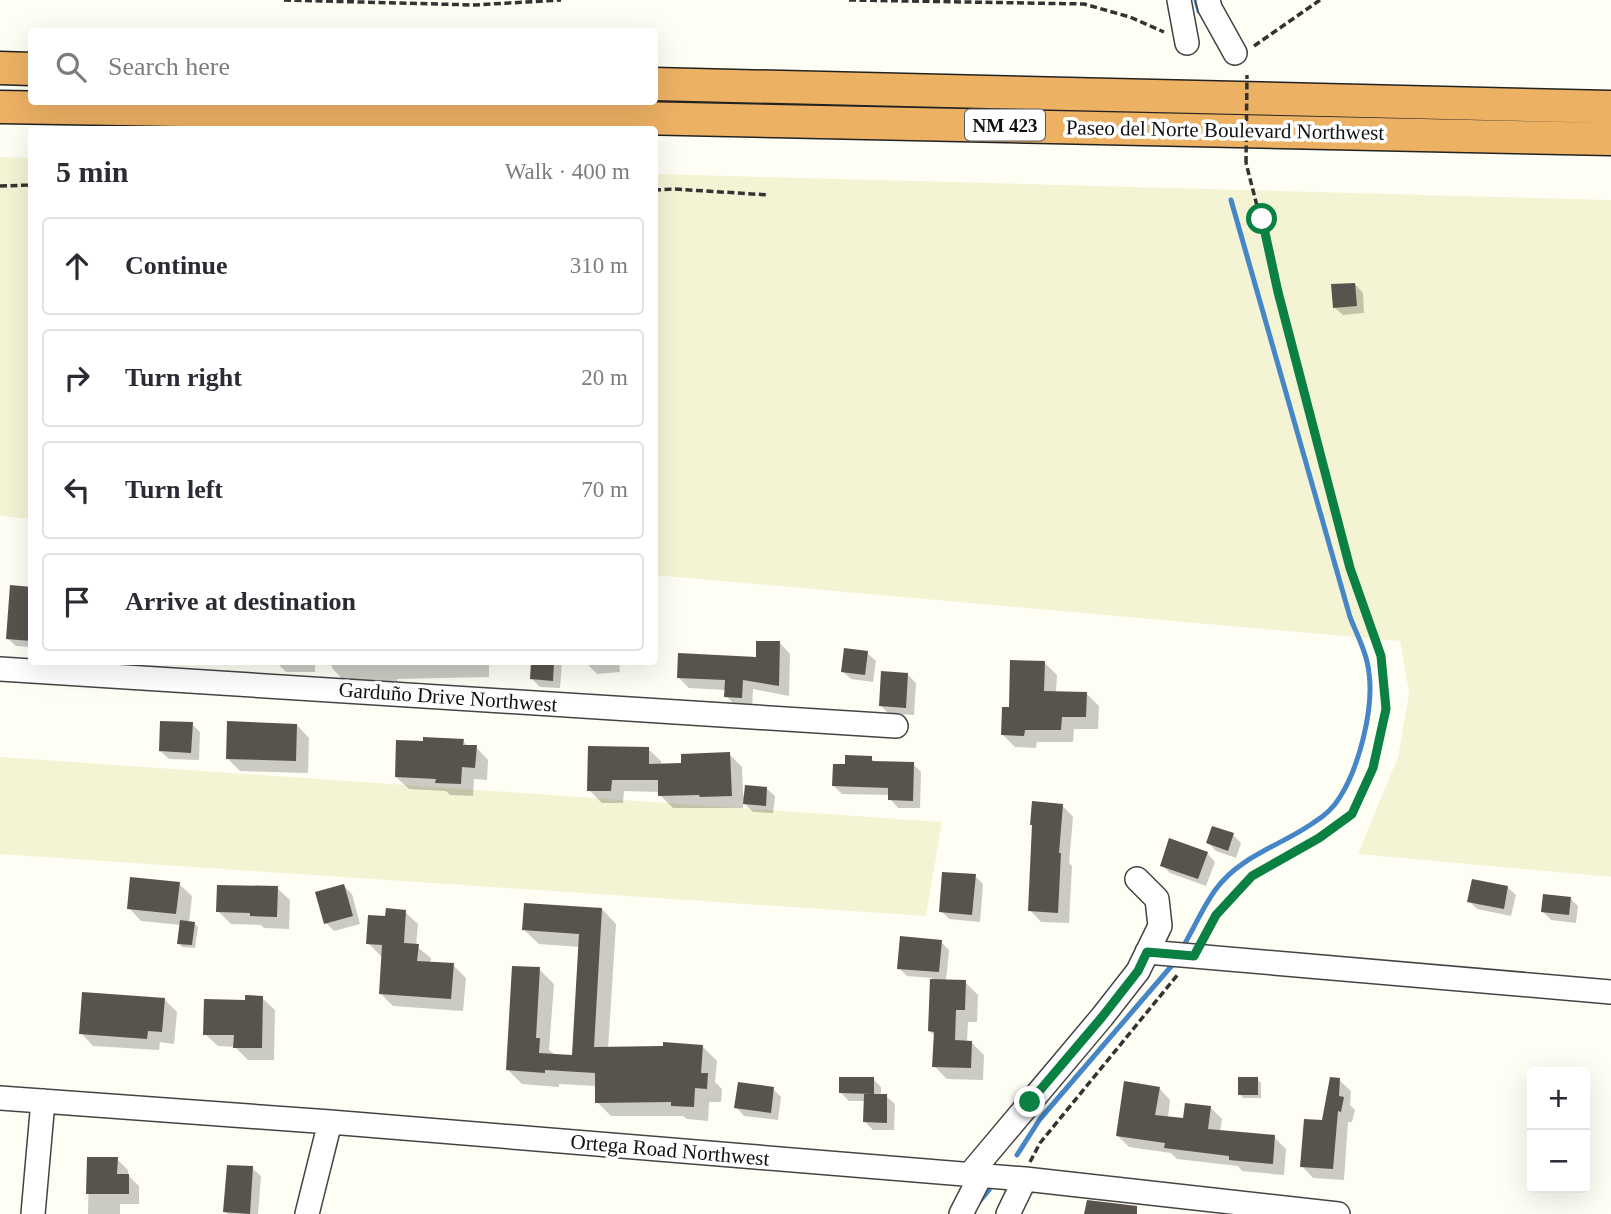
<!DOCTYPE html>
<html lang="en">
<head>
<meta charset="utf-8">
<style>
  body { margin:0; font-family:Georgia,serif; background:#f2f2f3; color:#2b2b33 }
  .controls { position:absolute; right:21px; bottom:21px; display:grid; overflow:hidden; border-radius:7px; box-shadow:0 7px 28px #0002 }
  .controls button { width:63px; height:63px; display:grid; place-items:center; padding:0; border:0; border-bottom:2px solid #e1e1e2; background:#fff; color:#2b2b33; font:35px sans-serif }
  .stop { position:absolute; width:21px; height:21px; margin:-16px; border:5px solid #0b8043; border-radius:50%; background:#fff }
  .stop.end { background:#0b8043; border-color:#fff; box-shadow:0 2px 7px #0008 }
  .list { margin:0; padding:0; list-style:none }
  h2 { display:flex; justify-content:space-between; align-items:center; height:91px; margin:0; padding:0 28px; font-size:30px }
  h2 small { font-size:23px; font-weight:400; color:#7c7c81 }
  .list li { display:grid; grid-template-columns:46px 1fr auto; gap:21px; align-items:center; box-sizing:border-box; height:98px; margin:0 14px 14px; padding:0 14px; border:2px solid #e1e1e2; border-radius:7px }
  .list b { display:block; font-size:26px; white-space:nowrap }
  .list em { font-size:23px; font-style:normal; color:#7c7c81 }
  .icon { flex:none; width:38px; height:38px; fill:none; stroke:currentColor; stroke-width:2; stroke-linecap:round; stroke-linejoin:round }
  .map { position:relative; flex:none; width:1611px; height:1214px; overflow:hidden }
  .search { position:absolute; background:#fff; box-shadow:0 7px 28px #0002; left:28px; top:28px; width:630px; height:77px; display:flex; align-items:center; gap:18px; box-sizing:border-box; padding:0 24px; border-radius:7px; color:#7c7c81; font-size:26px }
  .panel { position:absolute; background:#fff; box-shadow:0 7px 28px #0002; left:28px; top:126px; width:630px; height:539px; border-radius:7px }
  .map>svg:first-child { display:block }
  .farmland { fill:#f4f4d5 }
  .shadow { fill:#0003 }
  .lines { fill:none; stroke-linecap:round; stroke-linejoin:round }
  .stream { stroke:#4686c7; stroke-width:5 }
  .building { fill:#59534d }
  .minor-casing { stroke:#444; stroke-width:26 }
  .highway-casing { stroke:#222; stroke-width:35 }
  .path { stroke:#333; stroke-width:3.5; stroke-dasharray:7 3.5; stroke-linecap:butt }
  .minor { stroke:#fff; stroke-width:23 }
  .highway { stroke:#edb164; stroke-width:32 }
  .path-bridge { stroke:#333; stroke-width:3.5; stroke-dasharray:7 3.5; stroke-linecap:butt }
  .route { stroke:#0b8043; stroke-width:9 }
  .labels { text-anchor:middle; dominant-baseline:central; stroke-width:7; stroke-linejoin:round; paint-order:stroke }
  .shield { fill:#fff; stroke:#585858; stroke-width:2 }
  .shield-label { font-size:19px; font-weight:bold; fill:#111 }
  .street-label { font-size:21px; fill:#111; stroke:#fff }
</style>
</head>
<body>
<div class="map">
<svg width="1611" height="1214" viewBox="0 0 1611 1214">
  <rect width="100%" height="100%" fill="#fefef5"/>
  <path class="farmland" d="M0,157L31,158V519L0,516Z
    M655,174L1611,200V877L1358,854L1398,757L1409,693L1400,641L655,575Z
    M0,757L942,822L926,916L0,854Z"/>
  <path class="shadow" d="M1355,284L1363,293L1364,313L1343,315L1334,307Z
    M32,589V647L16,646L8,639Z
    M780,643L790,654L789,696L753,689L752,708L737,707L726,696V690L689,688L679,678L758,658Z
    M867,653L876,661L873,682L851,679L842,671Z
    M276,662H315V672H286Z
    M332,662H489V677L397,679V682L344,681L332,668Z
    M533,662H562L560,688L540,687L531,678Z
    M589,662H619L620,672L597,674L589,666Z
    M1044,662L1057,675L1056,693H1086L1099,706L1098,729H1074L1073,742H1037L1036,748L1015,747L1003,735L1011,709Z
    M908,675L916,683L914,715L889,714L881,706Z
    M192,724L200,732L199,760L169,759L160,751Z
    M297,725L309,738L308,773L240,771L227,758Z
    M463,741L469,747H476L488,760L487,780L474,779L473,796L450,795L446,791L409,789L396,777Z
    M648,749L661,761V766L683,765L729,754L742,767L743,795L766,788L775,796L773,813L753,812L743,802V808H673L660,795V792L624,791L623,803H602L589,790Z
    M871,758L876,763L913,764L921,772L920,808H898L890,799V795L842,794L834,786L847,766Z
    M1062,805L1073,817L1069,863L1072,866L1069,923L1041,922L1030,910Z
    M1233,835L1241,843L1236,858L1216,851L1208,843Z
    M1207,853L1215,862L1206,886L1170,873L1162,865Z
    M975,876L983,884L980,922L949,919L941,911Z
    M179,884L192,896L189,923H194L198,927L195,948L182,947L179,943L181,925L141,921L129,908Z
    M344,886L352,894L360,924L334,931L326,923Z
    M1507,887L1516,895L1511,916L1477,909L1469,901Z
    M277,888L290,900L289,929L264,928L261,925L231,924L218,911Z
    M1570,898L1578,906L1576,923L1551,920L1543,912Z
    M602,909L616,924L608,1049L702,1046L717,1061L715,1082L722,1089L721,1102H709L708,1121L687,1119L683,1116H611L597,1102V1086L559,1084V1087L522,1084L508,1070L539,969L554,984L549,1050L554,1054L573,1057L580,947L539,944L524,930Z
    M405,912L418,924L416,946L431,958L430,964L453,965L466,978L463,1011L393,1006L380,993L383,956H381L368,943L387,918Z
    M941,942L949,950L946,981L965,982L978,995L977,1022H968L967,1042L972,1043L984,1055L983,1080L947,1079L934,1066L935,1036L929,1031L932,978L907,976L899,968Z
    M262,998L275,1010L274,1060H248L235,1047L218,1046L205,1034L247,1001Z
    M164,999L177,1012L174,1044L160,1042L159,1050L93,1046L81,1033Z
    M873,1079L881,1087V1096H886L895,1104L894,1130H873L865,1122V1101H849L841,1093Z
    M1257,1079L1261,1083V1098H1243L1240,1094Z
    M1339,1080L1351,1091L1350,1105L1355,1110L1352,1122H1348L1344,1180L1313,1178L1302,1166L1324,1122Z
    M1159,1088L1170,1100L1168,1118L1185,1120L1210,1107L1222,1119L1220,1132L1274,1137L1286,1149L1284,1175L1242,1171L1238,1166L1177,1159L1171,1153L1129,1147L1118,1136Z
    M773,1089L781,1097L778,1120L744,1116L736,1107Z
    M89,1159H117L128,1170V1175L139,1186V1204H120V1214H88Z
    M252,1168L261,1176L258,1214H228L225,1212Z"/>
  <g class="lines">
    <path class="stream" d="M1196,0L1199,11
      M1184,945C1194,928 1204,905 1216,889C1240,856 1282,845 1313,823C1323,817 1334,807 1340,797C1359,767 1374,709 1369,673C1367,653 1357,635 1350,617L1231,200
      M1017,1155L1040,1119L1174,963
      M979,1202L989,1190"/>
  </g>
  <path class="building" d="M1355,283L1357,306L1333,308L1331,284Z
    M10,585L32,587V641L6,639Z
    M756,641H780L779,686L743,680L742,698L724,697L725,680L677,678L678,653L756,657Z
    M844,648L868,651L865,675L841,672Z
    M1010,660L1045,661L1044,691L1087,692L1086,717H1062L1061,730H1025L1024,736L1001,735L1002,707H1009Z
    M531,662H554L553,681L530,679Z
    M881,671L908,673L906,708L879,706Z
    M160,721L193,722L191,753L159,751Z
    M227,721L297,724L296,761L226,759Z
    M423,737L464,739L463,745H477L475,768L462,767L461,784L435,783L436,779L395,777L396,740L423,741Z
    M588,746L649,747V764L681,763V754L730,752L732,796L700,797L699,795L658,796V780H612L611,791H587Z
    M845,755L872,756V761L914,762L913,801L888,800V788L832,786L833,764H845Z
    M745,785L767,787L766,806L743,804Z
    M1032,801L1063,804L1059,853H1061L1058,913L1028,911L1032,825H1030Z
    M1212,826L1234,833L1228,851L1206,843Z
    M1169,838L1208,852L1198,879L1160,866Z
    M942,872L976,874L972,915L939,912Z
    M130,877L180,882L176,914L127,909Z
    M1472,879L1508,886L1504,909L1467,902Z
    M344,884L353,916L324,924L315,892Z
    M217,885L278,886L277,917L250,916V913L216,912Z
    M1543,894L1571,897L1569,915L1541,912Z
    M524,903L602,908L594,1047L663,1046V1042L703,1045L701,1073H708L707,1089L695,1088L694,1107L671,1106V1102L595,1103V1073L545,1070V1073L506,1070L512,966L540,967L536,1038H540L539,1053L572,1055L579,934L522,930Z
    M386,908L406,910L404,943L419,944L417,961L454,963L451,999L379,994L382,945L366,944L368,915L385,916Z
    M180,920L195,922L192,945L177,944Z
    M900,936L942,940L939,972L897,969Z
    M930,979L966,980L965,1010H956L955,1040L972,1041L971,1068L932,1067L934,1032L928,1031Z
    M82,992L165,998L162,1032L148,1031L147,1039L79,1034Z
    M245,995L263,996L262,1048H233L234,1035H203L204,999L245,1000Z
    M839,1077H874V1094L839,1093Z
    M1238,1077H1258V1095H1238Z
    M1330,1077L1340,1078L1339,1096L1344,1097L1341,1112L1338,1111L1333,1169L1300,1167L1304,1119L1322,1120Z
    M1124,1081L1160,1087L1155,1115L1183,1118L1185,1103L1211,1106L1208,1129L1275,1135L1273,1164L1229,1160V1156L1164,1148L1165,1143L1116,1136Z
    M738,1082L774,1087L771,1113L734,1108Z
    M864,1094H887V1123L863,1122Z
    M87,1157H118L117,1174H129V1194H86Z
    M227,1165L253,1166L250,1214L223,1212Z
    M1087,1200L1137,1206V1214H1084Z"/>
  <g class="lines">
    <g class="minor-casing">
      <path id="minor" d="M1179,0L1187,43
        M1208,0L1210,8L1235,53
        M0,669L896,726
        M1147,952L1611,992
        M0,1098L330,1122L1025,1179L1338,1214
        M970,1174L1102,1017L1138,971L1160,926L1157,899L1137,879
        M33,1214L43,1101
        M307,1214L330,1122
        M961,1214L981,1175
        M1008,1214L1025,1179"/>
    </g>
    <g class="highway-casing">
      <path id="highway" d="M0,68L32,69
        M654,84L1611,107
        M0,107L491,115L1611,139"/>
    </g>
    <path class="path" d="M284,0L474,5L561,0
      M849,0L1084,4L1130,17L1164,32
      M1254,46L1320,0
      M0,186L32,185
      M654,190L674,189L769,195
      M1203,938L1215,915L1252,876L1319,838L1352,815L1372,768L1386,709L1381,656L1350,568L1246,163
      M1030,1162L1040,1143L1179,973"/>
    <use href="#minor" class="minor"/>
    <use href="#highway" class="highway"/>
    <path class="path-bridge" d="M1246,163L1247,75"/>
  </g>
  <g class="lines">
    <path class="route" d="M1030,1102L1102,1017L1138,971L1147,952L1194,956L1216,915L1252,876L1319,838L1352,814L1373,768L1386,709L1381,656L1350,568L1278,292L1262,219"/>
  </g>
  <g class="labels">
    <rect class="shield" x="965" y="109.5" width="80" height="31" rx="5"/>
    <g class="shield-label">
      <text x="1005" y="125">NM 423</text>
    </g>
    <g class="street-label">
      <text transform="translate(1225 130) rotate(1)">Paseo del Norte Boulevard Northwest</text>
      <text transform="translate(448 697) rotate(4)">Garduño Drive Northwest</text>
      <text transform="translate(670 1150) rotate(5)">Ortega Road Northwest</text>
    </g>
  </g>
</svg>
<div class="controls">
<button>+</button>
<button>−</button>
</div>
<div class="stop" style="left:1262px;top:219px"></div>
<div class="stop end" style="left:1030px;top:1102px"></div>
<div class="search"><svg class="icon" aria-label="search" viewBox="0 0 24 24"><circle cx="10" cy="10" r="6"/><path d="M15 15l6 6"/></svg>Search here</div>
<section class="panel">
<h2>5 min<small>Walk · 400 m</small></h2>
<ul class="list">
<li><svg class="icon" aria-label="ahead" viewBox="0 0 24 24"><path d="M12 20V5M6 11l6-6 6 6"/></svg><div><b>Continue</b></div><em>310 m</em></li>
<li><svg class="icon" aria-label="right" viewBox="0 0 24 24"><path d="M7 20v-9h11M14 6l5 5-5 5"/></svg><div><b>Turn right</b></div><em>20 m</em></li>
<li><svg class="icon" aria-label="left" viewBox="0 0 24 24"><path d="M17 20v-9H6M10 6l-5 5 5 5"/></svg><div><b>Turn left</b></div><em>70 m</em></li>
<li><svg class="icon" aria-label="arrive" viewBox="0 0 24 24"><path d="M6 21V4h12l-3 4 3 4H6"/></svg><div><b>Arrive at destination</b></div></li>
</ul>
</section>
</div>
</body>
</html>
